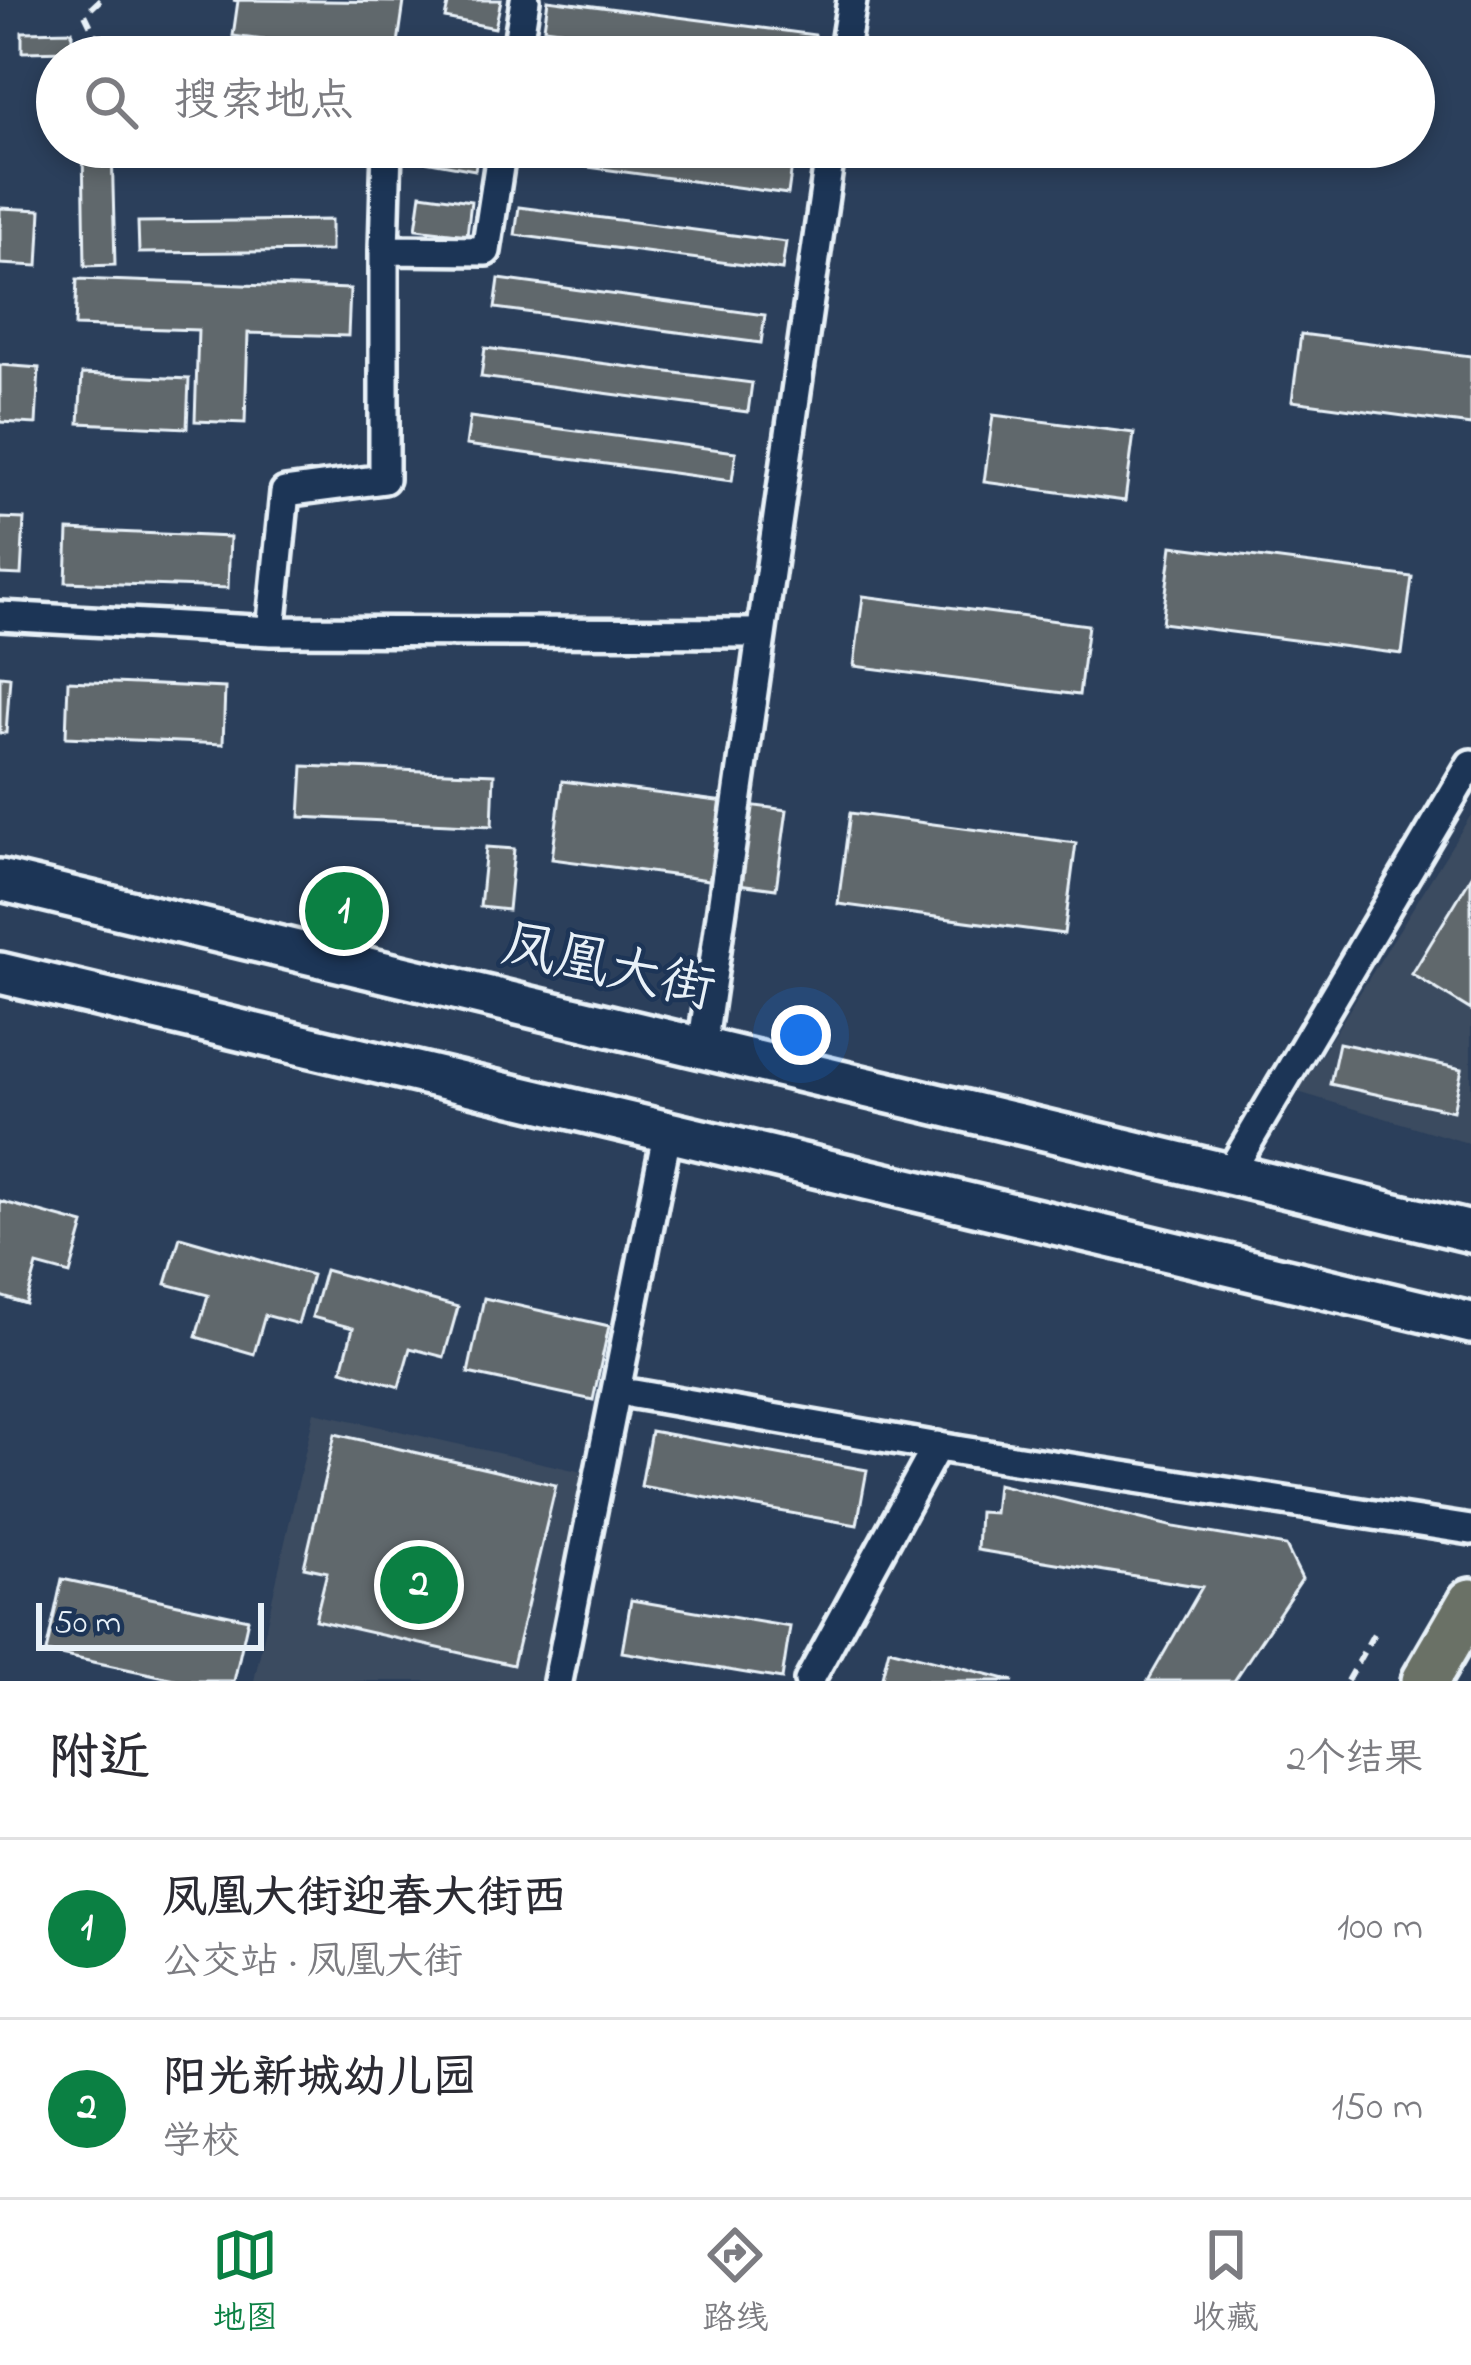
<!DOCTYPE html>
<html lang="zh">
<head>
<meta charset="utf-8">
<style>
  body { margin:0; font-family:"Indie Flower","LXGW WenKai TC",sans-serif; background:#f7f7f7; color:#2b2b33 }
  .scale { position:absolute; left:36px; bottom:30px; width:228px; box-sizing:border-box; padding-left:12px; border:6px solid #e8f1f8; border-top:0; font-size:33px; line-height:42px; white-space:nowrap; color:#e8f1f8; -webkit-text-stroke:9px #1d3557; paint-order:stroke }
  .you { position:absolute; left:801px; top:1035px; width:42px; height:42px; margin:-30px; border:9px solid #fff; border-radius:50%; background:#1a73e8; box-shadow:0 0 0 18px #1a73e833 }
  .badge { display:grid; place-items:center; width:78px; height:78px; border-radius:50%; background:#0b8043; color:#fff; font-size:39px; font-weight:700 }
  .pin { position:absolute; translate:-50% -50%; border:6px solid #fff; box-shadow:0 3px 12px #0006 }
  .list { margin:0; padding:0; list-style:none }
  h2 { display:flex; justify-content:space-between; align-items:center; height:156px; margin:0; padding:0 48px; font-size:51px }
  h2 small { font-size:39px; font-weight:400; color:#7c7c81 }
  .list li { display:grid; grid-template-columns:78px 1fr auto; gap:36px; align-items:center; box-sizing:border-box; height:180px; padding:0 48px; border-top:3px solid #e1e1e2 }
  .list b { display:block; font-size:45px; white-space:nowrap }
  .list p { margin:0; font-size:39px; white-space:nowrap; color:#7c7c81 }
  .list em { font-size:39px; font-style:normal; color:#7c7c81 }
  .icon { flex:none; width:66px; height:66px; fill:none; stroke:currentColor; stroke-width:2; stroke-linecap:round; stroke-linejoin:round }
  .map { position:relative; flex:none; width:1471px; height:1681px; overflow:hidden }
  .search { position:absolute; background:#fff; box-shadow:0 6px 18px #0003; left:36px; right:36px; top:36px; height:132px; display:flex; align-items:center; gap:30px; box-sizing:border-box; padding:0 42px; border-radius:66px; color:#7c7c81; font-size:45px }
  .sheet { height:516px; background:#fff }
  nav { display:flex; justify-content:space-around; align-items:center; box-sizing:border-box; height:168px; border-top:3px solid #e1e1e2; background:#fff; font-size:33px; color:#7c7c81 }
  nav a { display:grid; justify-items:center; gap:6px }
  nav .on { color:#0b8043 }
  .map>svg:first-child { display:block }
  .built { fill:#3b4b60 }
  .building { fill:#61676c; stroke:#e8f1f8; stroke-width:3 }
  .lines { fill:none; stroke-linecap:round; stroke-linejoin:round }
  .street-casing { stroke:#e8f1f8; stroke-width:36 }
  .secondary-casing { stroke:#e8f1f8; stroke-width:48 }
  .primary-casing { stroke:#e8f1f8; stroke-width:54 }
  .path { stroke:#e8f1f8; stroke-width:6; stroke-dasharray:12 9; stroke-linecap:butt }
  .street { stroke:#1d3557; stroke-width:27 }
  .secondary { stroke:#1d3557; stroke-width:39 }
  .primary { stroke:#6a7166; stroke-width:45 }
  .labels { text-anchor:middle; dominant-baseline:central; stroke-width:9; stroke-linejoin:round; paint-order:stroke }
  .street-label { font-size:54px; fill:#e8f1f8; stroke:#1d3557 }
</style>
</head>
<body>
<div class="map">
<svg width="1471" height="1681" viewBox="0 0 1471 1681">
  <rect width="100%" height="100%" fill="#2b3f5b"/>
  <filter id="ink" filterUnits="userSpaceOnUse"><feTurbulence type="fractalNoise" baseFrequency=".00833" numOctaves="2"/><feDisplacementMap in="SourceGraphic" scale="24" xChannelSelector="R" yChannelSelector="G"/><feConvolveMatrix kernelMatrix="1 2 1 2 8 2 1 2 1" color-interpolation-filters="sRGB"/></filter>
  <g filter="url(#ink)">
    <path class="built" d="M1471,815V1144L1298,1092Z
      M314,1412L587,1473L540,1681H254Z"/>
    <path class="building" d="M233,0L404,2L396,57L233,36L238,1Z
      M449,0H501L495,28L445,18Z
      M548,0L815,35L812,57H762L544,28Z
      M72,31V51L22,52V32Z
      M83,147H112L115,265L85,266Z
      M427,147H479L475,170L425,161Z
      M523,147H655L792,165L788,194L521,158Z
      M421,194L471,201L467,235L416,229Z
      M519,207L786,242L782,270L515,235Z
      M0,208L41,210L38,266L0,264Z
      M331,220V251L139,253L138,222Z
      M77,279L350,289L348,336L248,333L245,423L195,421L198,330L75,326Z
      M499,279L765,315L761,343L495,308Z
      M1301,334L1471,356V425L1292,401Z
      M485,348L752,383L748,412L481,377Z
      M0,365L39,368L36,424L0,422Z
      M82,374L189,379L187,428L79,423Z
      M993,415L1134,433L1125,501L984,482Z
      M470,417L736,452L732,481L466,445Z
      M0,518L24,519L21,575L0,574Z
      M68,530L230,537L228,588L66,582Z
      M1172,546L1412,577L1402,654L1162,623Z
      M863,596L1088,625L1079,695L854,666Z
      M0,676L10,677L6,733H0Z
      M68,681L225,688L223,744L66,737Z
      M303,766L494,774L492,826L300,817Z
      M562,781L787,810L776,889L552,859Z
      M850,813L1076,843L1064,934L838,904Z
      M486,847L514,849L508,910L480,907Z
      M1471,877V1010L1412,974Z
      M1339,1043L1462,1069L1453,1111L1330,1084Z
      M0,1201L84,1224L70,1274L37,1265L26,1304L0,1296Z
      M180,1237L312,1275L298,1324L265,1315L254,1354L196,1337L208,1295L166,1284Z
      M325,1270L458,1307L444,1357L410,1348L399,1387L342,1370L353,1328L312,1317Z
      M484,1298L609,1326L593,1400L468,1373Z
      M651,1431L867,1470L857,1525L641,1486Z
      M335,1434L556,1485L513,1665L315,1620L327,1572L304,1567Z
      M997,1484L1174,1527L1286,1546L1302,1579L1234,1681H1148L1202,1587L977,1550L979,1512L994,1513Z
      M62,1579L248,1619L234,1681H184L46,1652Z
      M631,1600L790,1627L782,1679L622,1652Z
      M889,1649L1014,1681H881Z"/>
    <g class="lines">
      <g class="street-casing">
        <path id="street" d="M516,57L525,0
          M843,57L852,0
          M387,147L384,250L486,251L502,147
          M384,250V479L285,492L271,631L761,633
          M0,616L271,631
          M702,1048L831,147
          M1229,1174L1471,764
          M634,1394L962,1451L1471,1530
          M558,1681L667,1135
          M809,1681L937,1446"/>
      </g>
      <g class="secondary-casing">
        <path id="secondary" d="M0,880L1471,1232
          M0,973L1471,1323"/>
      </g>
      <g class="primary-casing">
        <path id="primary" d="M1425,1681L1471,1602"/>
      </g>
      <path class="path" d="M100,0L85,14L97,39L185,57
        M1347,1681L1376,1630"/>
      <use href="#street" class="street"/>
      <use href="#secondary" class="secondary"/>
      <use href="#primary" class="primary"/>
    </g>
  </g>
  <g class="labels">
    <g class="street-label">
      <text transform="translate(608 970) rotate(13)">凤凰大街</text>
    </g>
  </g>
</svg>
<div class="scale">50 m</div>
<div class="you"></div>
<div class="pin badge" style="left:344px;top:911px">1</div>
<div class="pin badge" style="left:419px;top:1585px">2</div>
<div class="search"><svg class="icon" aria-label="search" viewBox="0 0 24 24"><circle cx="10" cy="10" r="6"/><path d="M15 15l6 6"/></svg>搜索地点</div>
</div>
<section class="sheet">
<h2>附近<small>2个结果</small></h2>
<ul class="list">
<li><span class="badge">1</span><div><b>凤凰大街迎春大街西</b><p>公交站 · 凤凰大街</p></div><em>100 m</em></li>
<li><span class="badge">2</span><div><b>阳光新城幼儿园</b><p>学校</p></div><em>150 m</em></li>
</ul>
</section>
<nav>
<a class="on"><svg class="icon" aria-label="map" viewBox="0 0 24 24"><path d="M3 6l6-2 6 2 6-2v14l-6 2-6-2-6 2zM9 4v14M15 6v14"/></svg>地图</a>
<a><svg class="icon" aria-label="directions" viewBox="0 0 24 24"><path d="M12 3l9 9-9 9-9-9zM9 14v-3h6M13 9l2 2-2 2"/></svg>路线</a>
<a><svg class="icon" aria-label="saved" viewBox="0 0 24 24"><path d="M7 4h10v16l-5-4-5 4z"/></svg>收藏</a>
</nav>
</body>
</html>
